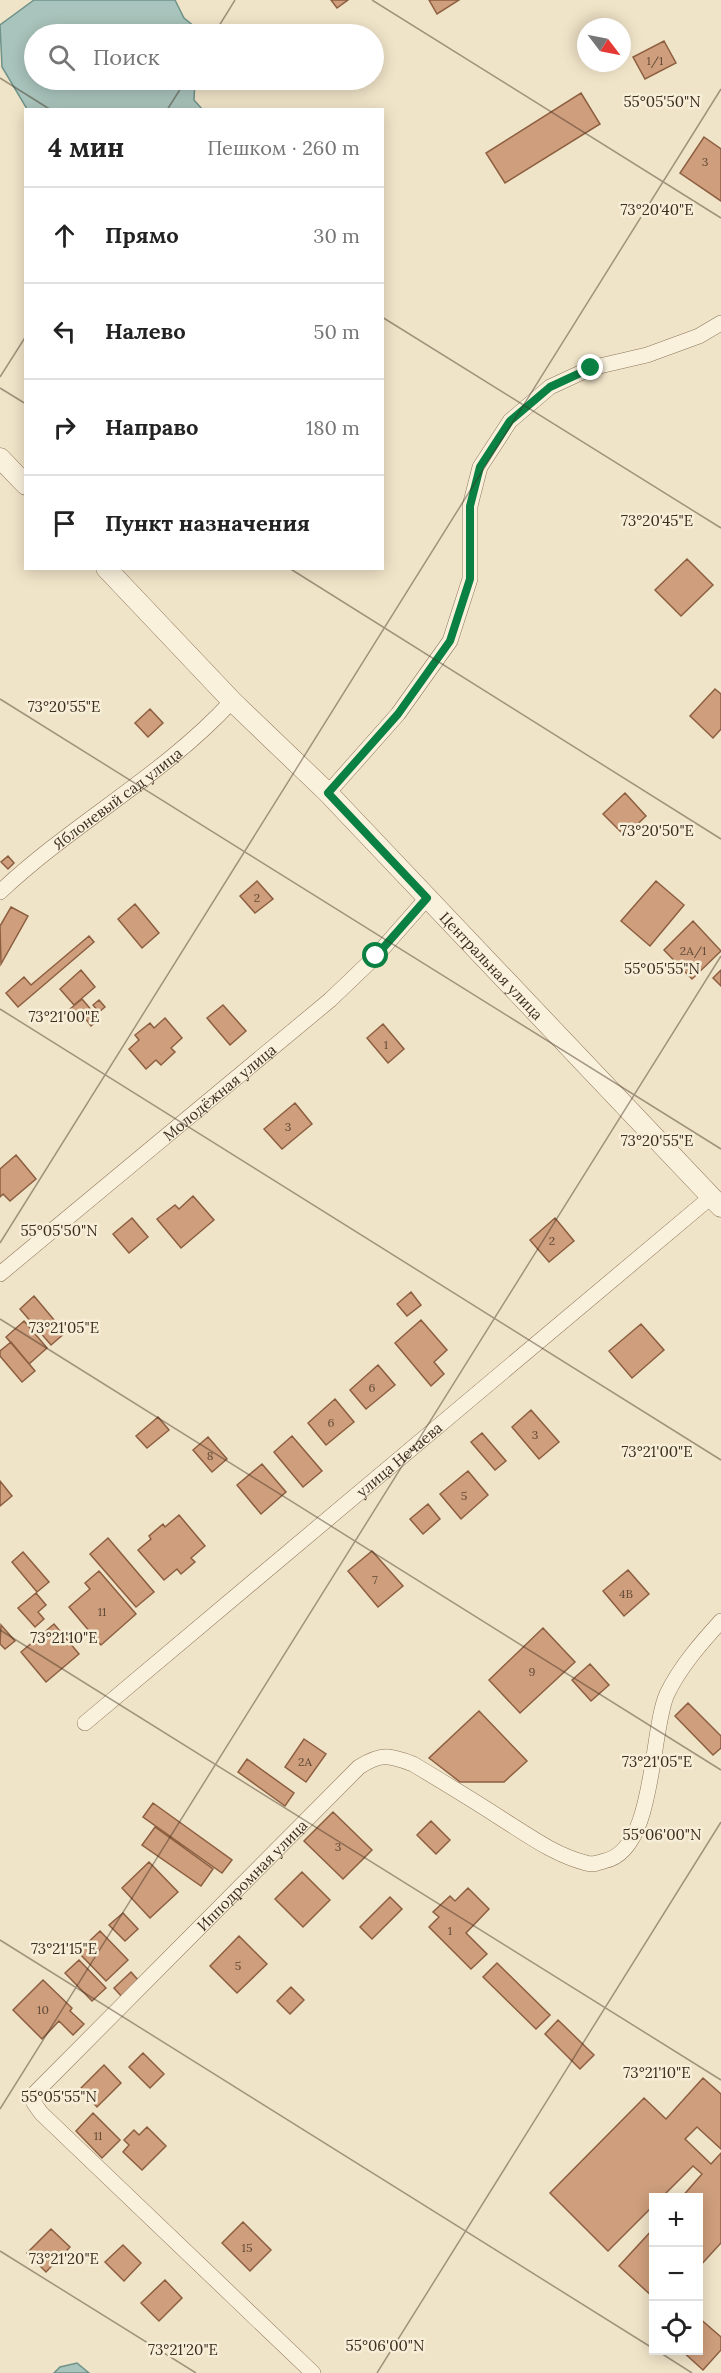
<!DOCTYPE html>
<html lang="ru">
<head>
<meta charset="utf-8">
<style>
  body { margin:0; font-family:Lora,serif; background:#f2f2f2; color:#222 }
  .controls { position:absolute; right:18px; bottom:18px; display:grid; overflow:hidden; border-radius:0px; box-shadow:0 3px 15px #0003 }
  .controls button { width:54px; height:54px; display:grid; place-items:center; padding:0; border:0; border-bottom:2px solid #e0e0e0; background:#fff; color:#222; font:30px sans-serif }
  .compass { position:absolute; left:577px; top:18px; width:54px; height:54px; border-radius:50%; background:#fff; box-shadow:0 3px 15px #0003; rotate:122deg }
  .stop { position:absolute; width:18px; height:18px; margin:-14px; border:4px solid #0b8043; border-radius:50%; background:#fff }
  .stop.end { background:#0b8043; border-color:#fff; box-shadow:0 2px 6px #0008 }
  .list { margin:0; padding:0; list-style:none }
  h2 { display:flex; justify-content:space-between; align-items:center; height:78px; margin:0; padding:0 24px; font-size:26px }
  h2 small { font-size:20px; font-weight:400; color:#767676 }
  .list li { display:grid; grid-template-columns:39px 1fr auto; gap:18px; align-items:center; box-sizing:border-box; height:96px; padding:0 24px; border-top:2px solid #e0e0e0 }
  .list b { display:block; font-size:22px; white-space:nowrap }
  .list em { font-size:20px; font-style:normal; color:#767676 }
  .icon { flex:none; width:33px; height:33px; fill:none; stroke:currentColor; stroke-width:2; stroke-linecap:round; stroke-linejoin:round }
  .map { position:relative; flex:none; width:721px; height:2373px; overflow:hidden }
  .search { position:absolute; background:#fff; box-shadow:0 3px 15px #0003; left:24px; top:24px; width:360px; height:66px; display:flex; align-items:center; gap:15px; box-sizing:border-box; padding:0 21px; border-radius:33px; color:#767676; font-size:22px }
  .panel { position:absolute; background:#fff; box-shadow:0 3px 15px #0003; left:24px; top:108px; width:360px; height:462px; border-radius:0px }
  .map>svg:first-child { display:block }
  .water { fill:#a9c4bc; stroke:#6f938a; stroke-width:1.5 }
  .building { fill:#cf9f7d; stroke:#8d5f41; stroke-width:1.5 }
  .lines { fill:none; stroke-linecap:round; stroke-linejoin:round }
  .minor-casing { stroke:#8d765c; stroke-width:16 }
  .tertiary-casing { stroke:#8d765c; stroke-width:21 }
  .minor { stroke:#faf1dc; stroke-width:15 }
  .tertiary { stroke:#faf1dc; stroke-width:20 }
  .route { stroke:#0b8043; stroke-width:8 }
  .ticks { fill:none; stroke:#3d2e20; stroke-width:1.5; stroke-opacity:0.45 }
  .labels { text-anchor:middle; dominant-baseline:central; stroke-width:5; stroke-linejoin:round; paint-order:stroke }
  .number-label { font-size:12px; fill:#624a37 }
  .street-label { font-size:15px; fill:#3d2e20; stroke:#f7eed8 }
  .ticks-label { font-size:15px; text-anchor:middle; fill:#3d2e20; stroke:#f7eed8; stroke-width:5; stroke-linejoin:round; paint-order:stroke }
</style>
</head>
<body>
<div class="map">
<svg width="721" height="2373" viewBox="0 0 721 2373">
  <rect width="100%" height="100%" fill="#f0e4c8"/>
  <path class="water" d="M34,0H175L184,18L200,31V34H34V80H195L194,100L202,109H27L2,67L0,25Z
    M77,2363L89,2373H54L60,2367Z"/>
  <path class="building" d="M331,0H348L337,8Z
    M429,0H459L437,14Z
    M664,41L676,63L645,79L633,57Z
    M581,93L600,124L505,183L486,153Z
    M704,137L721,149V201L680,173Z
    M687,559L713,585L681,616L655,590Z
    M715,689L721,694V729L713,738L690,716Z
    M150,709L163,723L148,737L135,723Z
    M625,793L646,816L625,836L603,814Z
    M8,856L14,863L8,869L1,862Z
    M257,881L273,899L255,913L240,896Z
    M656,881L684,905L650,946L621,921Z
    M135,904L159,933L142,948L118,919Z
    M11,907L28,916L1,964L0,926Z
    M693,921L721,951L692,979L664,950Z
    M89,936L94,942L18,1007L6,993L24,977L31,985Z
    M81,970L95,987L74,1005L60,989Z
    M721,970V986L713,978Z
    M82,999L99,1019L91,1026L85,1018L81,1022L70,1009Z
    M99,1000L105,1007L99,1012L93,1005Z
    M223,1005L246,1031L230,1045L207,1018Z
    M165,1018L182,1038L171,1048L175,1052L161,1065L156,1060L146,1069L129,1049L139,1040L135,1035L150,1023L154,1028Z
    M383,1024L404,1049L388,1063L367,1038Z
    M295,1103L312,1124L282,1149L264,1129Z
    M16,1155L36,1179L10,1201L3,1194L0,1197V1169Z
    M193,1196L214,1220L181,1248L157,1219L175,1205L179,1209Z
    M132,1218L148,1237L129,1253L113,1234Z
    M555,1218L574,1241L549,1262L530,1240Z
    M411,1292L421,1305L407,1316L397,1304Z
    M34,1296L65,1333L51,1345L20,1309Z
    M421,1320L447,1350L434,1362L444,1374L431,1386L395,1343Z
    M24,1321L47,1348L29,1364L6,1337Z
    M641,1324L664,1350L632,1378L609,1351Z
    M11,1342L35,1371L22,1382L0,1356V1351Z
    M378,1365L395,1385L366,1409L350,1390Z
    M335,1399L354,1422L326,1445L308,1423Z
    M531,1410L559,1442L539,1459L512,1427Z
    M158,1417L169,1430L147,1448L136,1436Z
    M482,1433L506,1461L495,1470L471,1442Z
    M292,1436L322,1471L303,1487L274,1452Z
    M208,1437L227,1459L212,1472L193,1450Z
    M262,1464L286,1492L261,1514L237,1485Z
    M468,1471L488,1495L461,1519L440,1494Z
    M0,1481L12,1496L0,1506Z
    M428,1504L440,1519L423,1534L410,1519Z
    M179,1515L205,1546L191,1558L195,1562L181,1574L177,1569L164,1580L138,1550L151,1539L149,1536L163,1524L165,1527Z
    M108,1538L154,1592L136,1607L90,1554Z
    M372,1551L403,1586L378,1607L348,1571Z
    M23,1552L49,1582L37,1592L12,1562Z
    M628,1570L649,1594L624,1616L603,1591Z
    M99,1571L136,1614L101,1645L69,1607L90,1589L85,1583Z
    M36,1593L46,1605L38,1612L44,1619L35,1627L18,1608Z
    M54,1624L79,1654L46,1682L21,1652Z
    M1,1625L15,1641L5,1649L0,1644Z
    M543,1628L575,1662L520,1713L489,1680Z
    M590,1664L609,1685L591,1701L572,1680Z
    M688,1703L721,1736V1748L713,1755L675,1716Z
    M479,1711L527,1761L504,1782H460L429,1758Z
    M304,1739L326,1754L306,1782L285,1767Z
    M247,1759L294,1793L285,1806L238,1772Z
    M153,1803L232,1860L222,1873L143,1817Z
    M333,1812L372,1850L343,1879L304,1841Z
    M431,1821L450,1840L436,1854L417,1835Z
    M155,1827L213,1869L201,1886L142,1845Z
    M149,1862L178,1892L150,1918L122,1888Z
    M302,1872L330,1900L303,1927L275,1899Z
    M468,1888L489,1909L466,1933L487,1954L471,1969L429,1927L439,1917L433,1912L450,1896L455,1901Z
    M390,1897L402,1909L372,1939L360,1927Z
    M123,1913L138,1929L125,1941L109,1925Z
    M100,1931L128,1960L106,1981L78,1952Z
    M239,1936L267,1964L237,1993L210,1966Z
    M79,1960L106,1988L92,2001L65,1973Z
    M497,1963L550,2015L536,2029L483,1977Z
    M131,1972L139,1981L122,1997L114,1988Z
    M43,1980L72,2008L70,2011L84,2024L73,2035L59,2021L42,2039L13,2010Z
    M291,1987L304,2000L290,2014L277,2001Z
    M558,2020L594,2055L580,2069L545,2034Z
    M143,2053L164,2074L150,2088L129,2067Z
    M104,2065L121,2083L97,2107L80,2089Z
    M703,2078L721,2094V2149L697,2127L685,2139L711,2164L721,2153V2243L698,2268V2198H681L702,2174L693,2166L661,2198H654V2205L608,2251L550,2193L644,2098L666,2119Z
    M93,2113L120,2140L102,2158L76,2131Z
    M147,2127L166,2146L142,2170L123,2152L129,2145L124,2140L134,2130L139,2135Z
    M243,2222L271,2250L250,2271L222,2243Z
    M654,2228V2298L619,2266Z
    M51,2229L70,2247L46,2272L27,2253Z
    M123,2245L141,2263L124,2281L105,2262Z
    M165,2280L182,2298L159,2321L141,2303Z
    M698,2317L721,2337V2350L703,2370L681,2350H698Z"/>
  <g class="lines">
    <g class="minor-casing">
      <g id="minor">
        <path d="M328,793L398,714L450,641L470,579V506L480,467L510,421L550,387L591,368L647,355L699,336L721,323"/>
        <path id="s1" d="M0,892C73,823 164,775 232,701"/>
        <path id="s2" d="M0,1274L330,1000L376,956L427,898"/>
        <path id="s3" d="M85,1723L711,1197"/>
        <path id="s4" d="M313,2373L41,2113L34,2103L35,2093L359,1767C381,1753 389,1755 413,1764C443,1782 473,1800 502,1819C529,1836 555,1855 586,1863C592,1865 598,1863 604,1861C656,1851 650,1732 667,1694C680,1667 701,1643 721,1621"/>
      </g>
    </g>
    <g class="tertiary-casing">
      <g id="tertiary">
        <path d="M0,458L26,485"/>
        <path id="s5" d="M106,568L232,701L328,793L721,1207"/>
      </g>
    </g>
    <use href="#minor" class="minor"/>
    <use href="#tertiary" class="tertiary"/>
  </g>
  <g class="lines">
    <path class="route" d="M376,956L427,898L328,793L398,714L450,641L470,579V506L480,467L510,421L550,387L591,368"/>
  </g>
  <path class="ticks" d="M372,0L721,218M214,34L235,0M0,78L51,110M167,110L186,80M382,317L721,528M0,377L26,336M0,388L26,404M289,568L721,839M0,699L721,1149M0,1009L721,1460M0,1243L721,89M0,1319L721,1770M0,1630L721,2080M0,1940L654,2349M0,2109L721,956M0,2251L196,2373M656,2350L692,2373M377,2373L721,1822"/>
  <g class="labels">
    <g class="number-label">
      <text x="655" y="60">1/1</text>
      <text x="705" y="161">3</text>
      <text x="257" y="897">2</text>
      <text x="693" y="950">2А/1</text>
      <text x="386" y="1044">1</text>
      <text x="288" y="1126">3</text>
      <text x="552" y="1240">2</text>
      <text x="372" y="1387">6</text>
      <text x="331" y="1422">6</text>
      <text x="535" y="1434">3</text>
      <text x="210" y="1455">8</text>
      <text x="464" y="1495">5</text>
      <text x="375" y="1579">7</text>
      <text x="626" y="1593">4В</text>
      <text x="102" y="1611">11</text>
      <text x="532" y="1671">9</text>
      <text x="305" y="1761">2А</text>
      <text x="338" y="1846">3</text>
      <text x="450" y="1930">1</text>
      <text x="238" y="1965">5</text>
      <text x="43" y="2009">10</text>
      <text x="98" y="2135">11</text>
      <text x="247" y="2247">15</text>
    </g>
    <g class="street-label">
      <text stroke="none"><textPath href="#s1" startOffset="150">Яблоневый сад улица</textPath></text>
      <text stroke="none"><textPath href="#s5" startOffset="554">Центральная улица</textPath></text>
      <text stroke="none"><textPath href="#s2" startOffset="285">Молодёжная улица</textPath></text>
      <text stroke="none"><textPath href="#s3" startOffset="410">улица Нечаева</textPath></text>
      <text stroke="none"><textPath href="#s4" startOffset="706">Ипподромная улица</textPath></text>
    </g>
  </g>
  <g class="ticks-label">
    <text x="662" y="107">55°05'50"N</text>
    <text x="657" y="215">73°20'40"E</text>
    <text x="657" y="526">73°20'45"E</text>
    <text x="64" y="712">73°20'55"E</text>
    <text x="657" y="836">73°20'50"E</text>
    <text x="662" y="974">55°05'55"N</text>
    <text x="64" y="1022">73°21'00"E</text>
    <text x="657" y="1146">73°20'55"E</text>
    <text x="59" y="1236">55°05'50"N</text>
    <text x="64" y="1333">73°21'05"E</text>
    <text x="657" y="1457">73°21'00"E</text>
    <text x="64" y="1643">73°21'10"E</text>
    <text x="657" y="1767">73°21'05"E</text>
    <text x="662" y="1840">55°06'00"N</text>
    <text x="64" y="1954">73°21'15"E</text>
    <text x="657" y="2078">73°21'10"E</text>
    <text x="59" y="2102">55°05'55"N</text>
    <text x="64" y="2264">73°21'20"E</text>
    <text x="385" y="2351">55°06'00"N</text>
    <text x="183" y="2355">73°21'20"E</text>
  </g>
</svg>
<div class="controls">
<button>+</button>
<button>−</button>
<button><svg class="icon" aria-label="locate" viewBox="0 0 24 24"><circle cx="12" cy="12" r="6"/><path d="M12 2v4M12 18v4M2 12h4M18 12h4"/></svg></button>
</div>
<svg class="compass" viewBox="-18 -18 36 36"><path d="M0-13l5 13h-10z" fill="#e53935"/><path d="M0 13l5-13h-10z" fill="#767676"/></svg>
<div class="stop" style="left:376px;top:956px"></div>
<div class="stop end" style="left:591px;top:368px"></div>
<div class="search"><svg class="icon" aria-label="search" viewBox="0 0 24 24"><circle cx="10" cy="10" r="6"/><path d="M15 15l6 6"/></svg>Поиск</div>
<section class="panel">
<h2>4 мин<small>Пешком · 260 m</small></h2>
<ul class="list">
<li><svg class="icon" aria-label="ahead" viewBox="0 0 24 24"><path d="M12 20V5M6 11l6-6 6 6"/></svg><div><b>Прямо</b></div><em>30 m</em></li>
<li><svg class="icon" aria-label="left" viewBox="0 0 24 24"><path d="M17 20v-9H6M10 6l-5 5 5 5"/></svg><div><b>Налево</b></div><em>50 m</em></li>
<li><svg class="icon" aria-label="right" viewBox="0 0 24 24"><path d="M7 20v-9h11M14 6l5 5-5 5"/></svg><div><b>Направо</b></div><em>180 m</em></li>
<li><svg class="icon" aria-label="arrive" viewBox="0 0 24 24"><path d="M6 21V4h12l-3 4 3 4H6"/></svg><div><b>Пункт назначения</b></div></li>
</ul>
</section>
</div>
</body>
</html>
